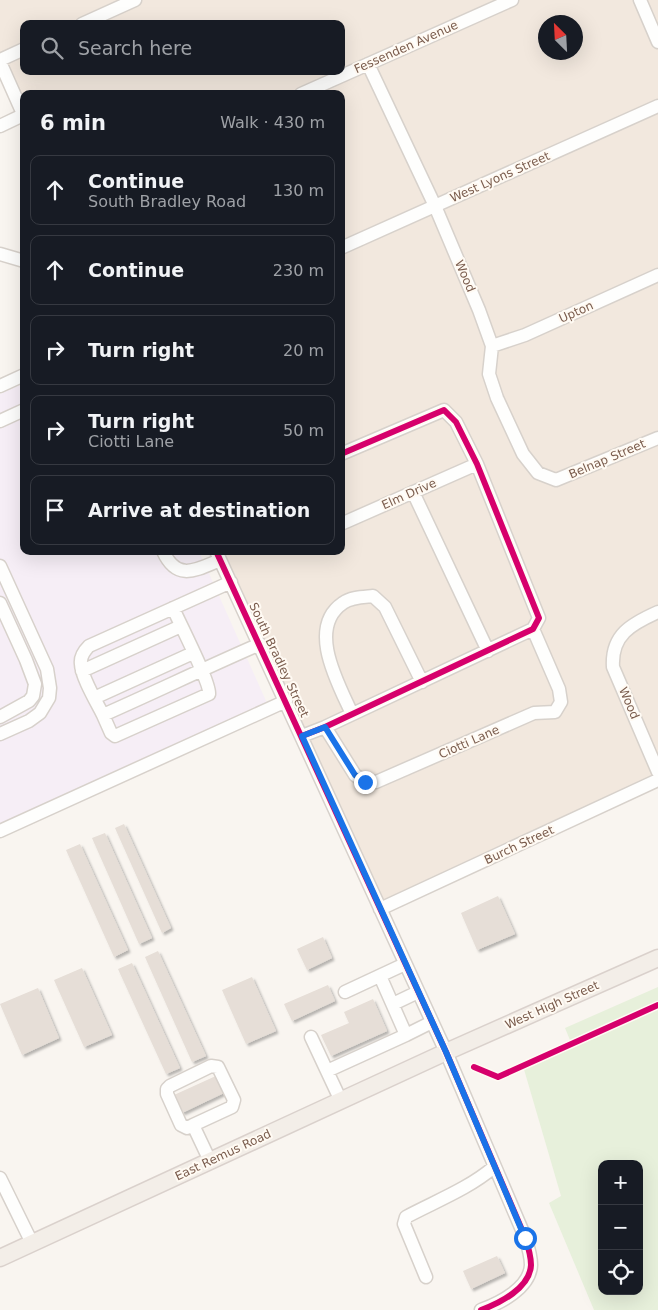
<!DOCTYPE html>
<html lang="en">
<head>
<meta charset="utf-8">
<style>
  body { margin:0; font-family:"DejaVu Sans",sans-serif; background:#242831; color:#f1f3f6 }
  .controls { position:absolute; right:15px; bottom:15px; display:grid; overflow:hidden; border-radius:10px; box-shadow:0 5px 20px #0002 }
  .controls button { width:45px; height:45px; display:grid; place-items:center; padding:0; border:0; border-bottom:1px solid #363941; background:#171b24; color:#f1f3f6; font:25px sans-serif }
  .compass { position:absolute; left:538px; top:15px; width:45px; height:45px; border-radius:50%; background:#171b24; box-shadow:0 5px 20px #0002; rotate:336deg }
  .stop { position:absolute; width:15px; height:15px; margin:-11px; border:4px solid #1a73e8; border-radius:50%; background:#fff }
  .stop.end { background:#1a73e8; border-color:#fff; box-shadow:0 1px 5px #0008 }
  .list { margin:0; padding:0; list-style:none }
  h2 { display:flex; justify-content:space-between; align-items:center; height:65px; margin:0; padding:0 20px; font-size:21px }
  h2 small { font-size:16px; font-weight:400; color:#9ea1a6 }
  .list li { display:grid; grid-template-columns:32px 1fr auto; gap:15px; align-items:center; box-sizing:border-box; height:70px; margin:0 10px 10px; padding:0 10px; border:1px solid #363941; border-radius:10px }
  .list b { display:block; font-size:19px; white-space:nowrap }
  .list p { margin:0; font-size:16px; white-space:nowrap; color:#9ea1a6 }
  .list em { font-size:16px; font-style:normal; color:#9ea1a6 }
  .icon { flex:none; width:28px; height:28px; fill:none; stroke:currentColor; stroke-width:2; stroke-linecap:round; stroke-linejoin:round }
  .map { position:relative; flex:none; width:658px; height:1310px; overflow:hidden }
  .search { position:absolute; background:#171b24; box-shadow:0 5px 20px #0002; left:20px; top:20px; width:325px; height:55px; display:flex; align-items:center; gap:12px; box-sizing:border-box; padding:0 18px; border-radius:10px; color:#9ea1a6; font-size:19px }
  .panel { position:absolute; background:#171b24; box-shadow:0 5px 20px #0002; left:20px; top:90px; width:325px; height:465px; border-radius:10px }
  .map>svg:first-child { display:block }
  .residential { fill:#f2e8de; fill-rule:evenodd }
  .education { fill:#f6eef6 }
  .green { fill:#e7f0db; fill-rule:evenodd }
  .building { fill:#e6ded7; filter:url(#shadow) }
  .lines { fill:none; stroke-linecap:round; stroke-linejoin:round }
  .minor-casing { stroke:#d7d1cb; stroke-width:15 }
  .major-casing { stroke:#dad1cc; stroke-width:19 }
  .minor { stroke:#fefefd; stroke-width:12 }
  .major { stroke:#f3eee8; stroke-width:16 }
  .cycleway-casing { stroke:#fffaf3; stroke-width:9 }
  .cycleway { stroke:#d6006c; stroke-width:6 }
  .route { stroke:#1a73e8; stroke-width:6 }
  .labels { text-anchor:middle; dominant-baseline:central; stroke-width:4; stroke-linejoin:round; paint-order:stroke }
  .street-label { font-size:12px; fill:#7a5c4d; stroke:#fffaf3 }
</style>
</head>
<body>
<div class="map">
<svg width="658" height="1310" viewBox="0 0 658 1310">
  <defs>
    <filter id="shadow"><feDropShadow dx="2.5" dy="2.5" stdDeviation="1" flood-color="#0004"/></filter>
  </defs>
  <rect width="100%" height="100%" fill="#f9f5f0"/>
  <path class="residential" d="M0,0H658V782L380,909L218,551H341V94H24V119L0,66ZM546,22H576V52H546ZM24,24H341V71H24Z"/>
  <path class="education" d="M24,383V551H199L267,703L0,825V394Z"/>
  <path class="green" d="M658,987V1310H594L549,1203L561,1196L523,1066L572,1045L565,1028ZM602,1164H639V1291H602Z"/>
  <path class="building" d="M124,824L171,928L162,933L115,828Z
    M105,833L152,938L139,944L92,838Z
    M80,844L128,950L114,957L66,850Z
    M498,896L515,934L477,950L461,913Z
    M323,937L332,958L307,970L297,949Z
    M158,951L206,1056L192,1062L145,957Z
    M132,963L180,1068L166,1074L118,969Z
    M82,968L112,1035L84,1047L54,980Z
    M252,977L276,1031L246,1044L222,990Z
    M328,985L335,1001L292,1021L284,1004Z
    M38,988L59,1038L22,1055L0,1004Z
    M373,999L387,1031L331,1056L321,1035L349,1023L344,1012Z
    M218,1075L226,1092L182,1113L174,1095Z
    M497,1256L505,1273L471,1289L463,1271Z"/>
  <g class="lines">
    <g class="minor-casing">
      <path id="minor" d="M640,0L658,42
        M82,24L135,0
        M0,60L24,49
        M0,62L24,116
        M368,64L435,206L479,310L492,346L489,374L497,398L523,454L538,473L556,480L658,438
        M301,94L512,0
        M0,126L23,115
        M341,248L658,106
        M0,254L24,261
        M492,346L525,335L658,275
        M0,386L24,375
        M0,421L24,410
        M413,492L488,651
        M341,524L477,464
        M163,551C177,582 196,570 220,560
        M216,551L446,1052L525,1237C528,1246 531,1256 531,1265C530,1288 500,1303 481,1310
        M0,566L47,669L50,688L49,698L40,713L29,721L0,734
        M0,603L26,660L35,684L33,696L29,701L0,717
        M173,608C179,622 211,684 209,694L115,736L111,733L103,715C155,692 207,667 260,644
        M658,612C631,624 611,635 613,667L658,772
        M82,671L181,626
        M94,698L193,653
        M352,714C339,685 306,628 343,603C351,597 363,597 373,596L385,607L422,682
        M103,715C97,703 81,676 81,664C80,657 84,651 89,646L231,582
        M325,727L355,775L365,782H376L534,713L555,712L561,702L559,689L533,629
        M302,736L325,727L533,629L539,618L477,464L456,422L444,410L341,454
        M0,831L286,701
        M380,909L658,780
        M345,992L405,964
        M393,1004L418,992
        M406,1035L432,1022
        M311,1037L341,1101
        M327,1071L406,1035L380,976
        M193,1125L232,1107L234,1100L218,1067L211,1066L170,1086L167,1089V1094L181,1125L187,1128L193,1125L210,1161
        M0,1178L32,1243
        M426,1277L404,1224L406,1217C436,1201 468,1189 494,1167"/>
    </g>
    <g class="major-casing">
      <path id="major" d="M0,1258L446,1052L658,958"/>
    </g>
    <use href="#minor" class="minor"/>
    <use href="#major" class="major"/>
    <g class="cycleway-casing">
      <path id="cycleway" d="M216,551L446,1052L525,1237C528,1246 531,1256 531,1265C530,1288 500,1303 481,1310
        M302,736L325,727L533,629L539,618L477,464L456,422L444,410L341,454
        M474,1067L498,1077L658,1005"/>
    </g>
    <use href="#cycleway" class="cycleway"/>
  </g>
  <g class="lines">
    <path class="route" d="M365,782L355,775L325,727L302,736L446,1052L525,1238"/>
  </g>
  <g class="labels">
    <g class="street-label">
      <text transform="translate(406 47) rotate(-24)">Fessenden Avenue</text>
      <text transform="translate(500 177) rotate(-24)">West Lyons Street</text>
      <text transform="translate(465 276) rotate(67)">Wood</text>
      <text transform="translate(576 312) rotate(-24)">Upton</text>
      <text transform="translate(607 459) rotate(-23)">Belnap Street</text>
      <text transform="translate(409 494) rotate(-24)">Elm Drive</text>
      <text transform="translate(279 660) rotate(65)">South Bradley Street</text>
      <text transform="translate(629 703) rotate(67)">Wood</text>
      <text transform="translate(469 742) rotate(-24)">Ciotti Lane</text>
      <text transform="translate(519 845) rotate(-25)">Burch Street</text>
      <text transform="translate(552 1005) rotate(-24)">West High Street</text>
      <text transform="translate(223 1155) rotate(-25)">East Remus Road</text>
    </g>
  </g>
</svg>
<div class="controls">
<button>+</button>
<button>−</button>
<button><svg class="icon" aria-label="locate" viewBox="0 0 24 24"><circle cx="12" cy="12" r="6"/><path d="M12 2v4M12 18v4M2 12h4M18 12h4"/></svg></button>
</div>
<svg class="compass" viewBox="-18 -18 36 36"><path d="M0-13l5 13h-10z" fill="#e53935"/><path d="M0 13l5-13h-10z" fill="#9ea1a6"/></svg>
<div class="stop" style="left:525px;top:1238px"></div>
<div class="stop end" style="left:365px;top:782px"></div>
<div class="search"><svg class="icon" aria-label="search" viewBox="0 0 24 24"><circle cx="10" cy="10" r="6"/><path d="M15 15l6 6"/></svg>Search here</div>
<section class="panel">
<h2>6 min<small>Walk · 430 m</small></h2>
<ul class="list">
<li><svg class="icon" aria-label="ahead" viewBox="0 0 24 24"><path d="M12 20V5M6 11l6-6 6 6"/></svg><div><b>Continue</b><p>South Bradley Road</p></div><em>130 m</em></li>
<li><svg class="icon" aria-label="ahead" viewBox="0 0 24 24"><path d="M12 20V5M6 11l6-6 6 6"/></svg><div><b>Continue</b></div><em>230 m</em></li>
<li><svg class="icon" aria-label="right" viewBox="0 0 24 24"><path d="M7 20v-9h11M14 6l5 5-5 5"/></svg><div><b>Turn right</b></div><em>20 m</em></li>
<li><svg class="icon" aria-label="right" viewBox="0 0 24 24"><path d="M7 20v-9h11M14 6l5 5-5 5"/></svg><div><b>Turn right</b><p>Ciotti Lane</p></div><em>50 m</em></li>
<li><svg class="icon" aria-label="arrive" viewBox="0 0 24 24"><path d="M6 21V4h12l-3 4 3 4H6"/></svg><div><b>Arrive at destination</b></div></li>
</ul>
</section>
</div>
</body>
</html>
